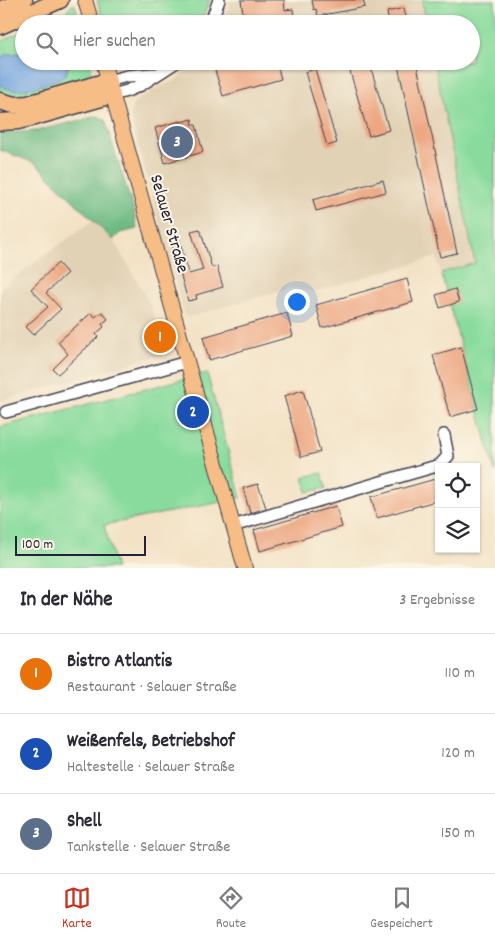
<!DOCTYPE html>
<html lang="de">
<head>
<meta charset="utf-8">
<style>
  body { margin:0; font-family:Dekko,sans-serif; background:#f7f7f7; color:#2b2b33 }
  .controls { position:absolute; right:15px; bottom:15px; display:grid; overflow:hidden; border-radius:0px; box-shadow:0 1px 4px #0004 }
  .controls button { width:45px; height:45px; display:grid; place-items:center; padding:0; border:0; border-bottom:1px solid #e1e1e2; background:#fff; color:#2b2b33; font:25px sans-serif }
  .scale { position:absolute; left:15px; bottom:12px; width:131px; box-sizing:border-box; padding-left:5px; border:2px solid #22223b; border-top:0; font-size:14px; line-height:18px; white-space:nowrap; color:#22223b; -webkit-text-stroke:4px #fcf5e5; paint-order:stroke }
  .you { position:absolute; left:296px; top:301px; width:18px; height:18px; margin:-12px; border:4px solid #fff; border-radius:50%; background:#1a73e8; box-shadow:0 0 0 8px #1a73e833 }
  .badge { display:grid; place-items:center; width:32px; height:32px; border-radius:50%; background:#c8321e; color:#fff; font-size:16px; font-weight:700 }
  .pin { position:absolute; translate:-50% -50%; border:2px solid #fff; box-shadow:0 1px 5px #0006 }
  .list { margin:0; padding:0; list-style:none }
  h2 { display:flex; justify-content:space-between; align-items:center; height:65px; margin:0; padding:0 20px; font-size:21px }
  h2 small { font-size:16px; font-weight:400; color:#7c7c81 }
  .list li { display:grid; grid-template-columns:32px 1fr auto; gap:15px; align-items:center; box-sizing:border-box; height:80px; padding:0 20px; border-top:1px solid #e1e1e2 }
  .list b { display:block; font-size:19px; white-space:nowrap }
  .list p { margin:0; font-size:16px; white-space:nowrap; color:#7c7c81 }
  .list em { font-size:16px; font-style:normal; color:#7c7c81 }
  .icon { flex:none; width:28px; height:28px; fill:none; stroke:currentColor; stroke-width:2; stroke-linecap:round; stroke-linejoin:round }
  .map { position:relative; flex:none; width:495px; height:568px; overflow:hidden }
  .search { position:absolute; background:#fff; box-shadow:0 1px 4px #0004; left:15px; right:15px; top:15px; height:55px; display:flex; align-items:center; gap:12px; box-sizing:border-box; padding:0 18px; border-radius:28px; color:#7c7c81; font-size:19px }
  .sheet { height:305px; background:#fff }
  nav { display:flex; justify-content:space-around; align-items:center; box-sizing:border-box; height:70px; border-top:1px solid #e1e1e2; background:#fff; font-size:14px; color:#7c7c81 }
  nav a { display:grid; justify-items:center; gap:2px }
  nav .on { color:#c8321e }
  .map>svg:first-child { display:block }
  .built { fill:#e2d2b5 }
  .green { fill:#88db9c; stroke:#557e6c }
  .forest { fill:#6ebb84; stroke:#486e60 }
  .water { fill:#75a6e0; stroke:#4c648e }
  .building { fill:#eda782 }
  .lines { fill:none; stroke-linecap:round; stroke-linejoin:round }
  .minor-casing { stroke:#413f50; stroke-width:14 }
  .major-casing { stroke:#413f50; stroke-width:16 }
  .highway-casing { stroke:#413f50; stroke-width:19 }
  .minor { stroke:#fff; stroke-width:11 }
  .major { stroke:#f6be86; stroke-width:14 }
  .highway { stroke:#f6be86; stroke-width:16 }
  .labels { text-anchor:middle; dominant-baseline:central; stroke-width:4; stroke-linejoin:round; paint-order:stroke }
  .street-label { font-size:18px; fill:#22223b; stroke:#fcf5e5 }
</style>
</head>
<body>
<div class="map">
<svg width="495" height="568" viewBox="0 0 495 568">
  <rect width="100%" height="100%" fill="#fcf5e5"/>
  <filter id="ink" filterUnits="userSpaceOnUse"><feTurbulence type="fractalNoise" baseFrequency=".02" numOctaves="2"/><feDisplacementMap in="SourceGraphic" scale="10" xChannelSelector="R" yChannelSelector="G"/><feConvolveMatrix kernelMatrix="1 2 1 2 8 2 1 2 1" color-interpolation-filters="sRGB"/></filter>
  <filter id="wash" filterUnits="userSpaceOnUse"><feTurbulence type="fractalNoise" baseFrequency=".0096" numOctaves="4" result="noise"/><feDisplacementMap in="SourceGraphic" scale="20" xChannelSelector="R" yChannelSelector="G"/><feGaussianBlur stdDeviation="1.12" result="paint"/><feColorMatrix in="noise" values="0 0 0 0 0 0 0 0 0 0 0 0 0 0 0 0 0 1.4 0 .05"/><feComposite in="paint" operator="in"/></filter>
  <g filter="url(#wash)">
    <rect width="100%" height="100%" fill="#f3e2c5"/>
    <path class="built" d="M231,0H423L427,24H221Z
      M196,61H435L475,263L441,273L436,257L313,292L290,288L189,317L184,315L130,114L134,103L152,91L176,80Z
      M93,220L113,240L131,270L150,304L158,327H166L172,352L0,401V288Z"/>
    <path class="green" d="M97,0H210L200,24H104Z
      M422,0H495V472L441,273L475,263L434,61H471V24H427Z
      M72,5H75L80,24H46L59,18Z
      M24,31V53L8,54L0,58V43L11,36Z
      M69,61H90L91,72L86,78L80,83C62,88 33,99 15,97C9,97 5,95 0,92V84C12,98 53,82 66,75Z
      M120,61H164C157,66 139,70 131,68C127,67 124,64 120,61Z
      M207,373L241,498L104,525L116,568H0V427Z
      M322,473L326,488L307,492L303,477Z"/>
    <path class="forest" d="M98,116L105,120L134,212L137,229L120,233L113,240L35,163L0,150V133L36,131Z"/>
    <path class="water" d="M24,53V61H69L66,75C53,82 12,99 0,84V58L8,54Z"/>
    <g id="blocks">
      <path class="building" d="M241,0H284L285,10L293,9L294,19L249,24H238L237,15L243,14Z
        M312,0H363L365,7L318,16L316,9L314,10Z
        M404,8L407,24H389L387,12Z
        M222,61H276L281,79L223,96L213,64Z
        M347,61H369L389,130L369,136Z
        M397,61H416L457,253L440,257Z
        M315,69L337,143L327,146L305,72Z
        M192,119L193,125H196L203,152L165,163L155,128L181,121V122Z
        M383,180L386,192L316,211L313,200Z
        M200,229L212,268L217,266L223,287L196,295L197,299L188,301L170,237L178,235L189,274L203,270L191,231Z
        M58,263L67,273L46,293L61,309L33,335L25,327L48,307L31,289Z
        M407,279L413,302L322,328L316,305Z
        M455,289L459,302L440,308L436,295Z
        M102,312L108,319L102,324L104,327L96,334L98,337L58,374L53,369L68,354L58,342L91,313L95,317Z
        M287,313L293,336L209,360L203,337Z
        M158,327L165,331L161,337L164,346L153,349L149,337L152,336Z
        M461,347L478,409L450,417L433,355Z
        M303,390L320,452L301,457L284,396Z
        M439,478V500L377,518L371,497Z
        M258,484L266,508L250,513L243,488Z
        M336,506L342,527L260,551L254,530Z"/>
    </g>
  </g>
  <g filter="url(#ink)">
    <use href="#blocks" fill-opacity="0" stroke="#413f50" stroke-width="1"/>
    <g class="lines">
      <g class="minor-casing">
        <path id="minor" d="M210,24L219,0
          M108,81L127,76L154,74
          M112,95L127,91L141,85L178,61
          M6,412L187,362
          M233,526L381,482L440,465L448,456L444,435"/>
      </g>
      <g class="major-casing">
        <path id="major" d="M85,0L92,24
          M103,61L245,568"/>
      </g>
      <g class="highway-casing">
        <path id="highway" d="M0,10L24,0
          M0,26L60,0
          M0,101L14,105L28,104L108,81
          M0,122L18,121L31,118L112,95"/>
      </g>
      <use href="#minor" class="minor"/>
      <use href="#major" class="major"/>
      <use href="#highway" class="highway"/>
    </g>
  </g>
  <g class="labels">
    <g class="street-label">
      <text transform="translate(168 224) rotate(74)">Selauer Straße</text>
    </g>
  </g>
</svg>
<div class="controls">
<button><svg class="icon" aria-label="locate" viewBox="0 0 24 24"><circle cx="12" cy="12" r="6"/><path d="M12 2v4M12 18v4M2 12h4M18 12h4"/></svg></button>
<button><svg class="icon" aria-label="layers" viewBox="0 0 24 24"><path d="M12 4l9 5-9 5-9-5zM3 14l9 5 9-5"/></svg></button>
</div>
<div class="scale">100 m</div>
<div class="you"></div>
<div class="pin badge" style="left:160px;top:337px;background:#e8710a">1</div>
<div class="pin badge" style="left:193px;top:412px;background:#1a4fb4">2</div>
<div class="pin badge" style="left:177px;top:142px;background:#5c6f8a">3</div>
<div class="search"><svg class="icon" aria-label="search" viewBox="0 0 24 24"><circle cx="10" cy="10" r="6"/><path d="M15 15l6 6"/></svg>Hier suchen</div>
</div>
<section class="sheet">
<h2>In der Nähe<small>3 Ergebnisse</small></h2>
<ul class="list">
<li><span class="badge" style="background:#e8710a">1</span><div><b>Bistro Atlantis</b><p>Restaurant · Selauer Straße</p></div><em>110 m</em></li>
<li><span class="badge" style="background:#1a4fb4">2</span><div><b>Weißenfels, Betriebshof</b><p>Haltestelle · Selauer Straße</p></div><em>120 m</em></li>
<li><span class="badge" style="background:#5c6f8a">3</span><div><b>Shell</b><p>Tankstelle · Selauer Straße</p></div><em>150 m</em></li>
</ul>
</section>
<nav>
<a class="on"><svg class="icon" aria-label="map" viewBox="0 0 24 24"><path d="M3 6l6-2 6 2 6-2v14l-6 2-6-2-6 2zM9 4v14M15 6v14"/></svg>Karte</a>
<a><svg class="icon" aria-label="directions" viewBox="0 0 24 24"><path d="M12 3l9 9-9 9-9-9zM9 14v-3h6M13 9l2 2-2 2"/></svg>Route</a>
<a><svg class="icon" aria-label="saved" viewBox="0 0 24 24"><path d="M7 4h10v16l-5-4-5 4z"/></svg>Gespeichert</a>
</nav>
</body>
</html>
